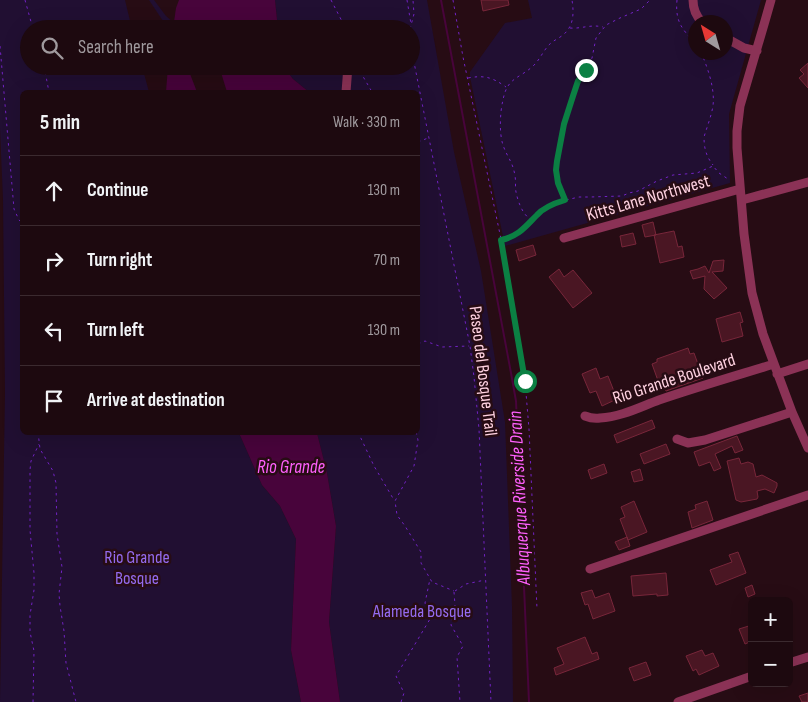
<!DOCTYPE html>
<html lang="en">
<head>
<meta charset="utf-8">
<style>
  body { margin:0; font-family:"Sofia Sans Condensed",sans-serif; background:#251218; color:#f1f3f6 }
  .controls { position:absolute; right:15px; bottom:15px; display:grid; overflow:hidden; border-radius:8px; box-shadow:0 5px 20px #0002 }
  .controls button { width:45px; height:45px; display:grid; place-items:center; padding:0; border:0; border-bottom:1px solid #3b2a2f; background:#1d090f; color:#f1f3f6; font:25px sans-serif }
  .compass { position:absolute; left:688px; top:15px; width:45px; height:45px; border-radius:50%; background:#1d090f; box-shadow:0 5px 20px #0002; rotate:323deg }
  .stop { position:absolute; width:15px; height:15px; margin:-11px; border:4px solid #0b8043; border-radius:50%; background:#fff }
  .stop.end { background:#0b8043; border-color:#fff; box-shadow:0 1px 5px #0008 }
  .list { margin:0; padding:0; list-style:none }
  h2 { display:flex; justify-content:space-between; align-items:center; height:65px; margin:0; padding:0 20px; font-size:21px }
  h2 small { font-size:16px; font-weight:400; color:#a09a9e }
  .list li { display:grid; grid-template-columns:32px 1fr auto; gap:15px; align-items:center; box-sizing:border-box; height:70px; padding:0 20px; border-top:1px solid #3b2a2f }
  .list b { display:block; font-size:19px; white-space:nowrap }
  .list em { font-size:16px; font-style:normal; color:#a09a9e }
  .icon { flex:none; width:28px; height:28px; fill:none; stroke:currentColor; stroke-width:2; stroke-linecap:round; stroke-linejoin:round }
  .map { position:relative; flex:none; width:808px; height:702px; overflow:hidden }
  .search { position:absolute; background:#1d090f; box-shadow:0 5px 20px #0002; left:20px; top:20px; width:400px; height:55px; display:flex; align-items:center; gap:12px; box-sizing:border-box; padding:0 18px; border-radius:28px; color:#a09a9e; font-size:19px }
  .panel { position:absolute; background:#1d090f; box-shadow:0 5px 20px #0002; left:20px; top:90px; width:400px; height:345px; border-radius:8px }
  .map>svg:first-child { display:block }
  .green { fill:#210f32; fill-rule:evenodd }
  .water { fill:#48043b }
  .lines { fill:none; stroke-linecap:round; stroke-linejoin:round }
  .stream { stroke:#48043b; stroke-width:2 }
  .building { fill:#4a1623; stroke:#78263a }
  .path { stroke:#7222c4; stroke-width:1; stroke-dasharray:2.5 4; stroke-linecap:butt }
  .minor { stroke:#8b3256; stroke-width:9 }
  .route { stroke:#0b8043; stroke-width:6 }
  .labels { text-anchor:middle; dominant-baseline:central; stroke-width:5; stroke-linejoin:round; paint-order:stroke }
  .street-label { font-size:18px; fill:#ffd2e1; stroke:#270c14 }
  .park-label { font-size:18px; fill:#946bef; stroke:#270c14 }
  .water-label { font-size:19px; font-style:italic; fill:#ff60fc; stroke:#270c14 }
</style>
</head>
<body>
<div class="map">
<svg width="808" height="702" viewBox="0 0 808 702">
  <rect width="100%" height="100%" fill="#270c14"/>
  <path class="green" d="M0,0H125L132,29H29V66H142L149,92H22V432L239,433L262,485L280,506L296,539L291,650L301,702H0L5,393L3,200L0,128Z
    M149,0H154L166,16L174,23L173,29L163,21Z
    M275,0H427L454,152L481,271L505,422L512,606L513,702H340L329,622L336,526L327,473L317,433L418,432V92H309L293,79L283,66H411V29H278Z
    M528,0H761L729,114L730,183L505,246L470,77V72L505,23L532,18ZM696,22H726V52H696Z"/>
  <path class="water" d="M179,0H275L278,29H205L203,25L199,29H173L176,8Z
    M168,66H187L197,92H166Z
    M219,66H283L293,79L309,92H227Z
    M239,433H317L327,473L336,526L329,622L340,702H301L291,650L296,539L280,506L262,485Z"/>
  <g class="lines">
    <path class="stream" d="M441,0L511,373L516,401L529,702"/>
  </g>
  <path class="building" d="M481,0H508L509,5L483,11Z
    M808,63V88L799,78L804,74L800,70Z
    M653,222L656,235L645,237L642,225Z
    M674,231L678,247L682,246L684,257L660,263L654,235Z
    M633,233L636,244L622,247L620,236Z
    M533,245L536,255L519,261L516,250Z
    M724,260L723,271L712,272L727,288L714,299L704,289L705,276L693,279L690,271L698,269L705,266L709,273L713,261Z
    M559,269L564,277L573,270L592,293L573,308L549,277Z
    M740,312L743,322L740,323L743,336L722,342L716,319Z
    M688,348L690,354L694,353L703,378L666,391L664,388L661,389L652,364L657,362V359Z
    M596,368L600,379L608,376L617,399L602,406L596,391L590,393L582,374Z
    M652,420L655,428L617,443L614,435Z
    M737,436L743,450L735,453L732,446L715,454L721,468L714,471L710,462L699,466L694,452Z
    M666,444L670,454L644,464L640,454Z
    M739,458L741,464L748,462L753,464L756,477L762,475L777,483V486L774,493L765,489L757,491L758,497L757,499L741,502L736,500L727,461Z
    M604,464L607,473L591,479L588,470Z
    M640,469L643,480L634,482L631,472Z
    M634,501L647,532L628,540L620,519L625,517L621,507Z
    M707,501L713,520L692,528L688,512L696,509L695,505Z
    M627,537L630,546L619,550L615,542Z
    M738,552L746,573L716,585L710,570L732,562L729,555Z
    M666,573L668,595L657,596V594L633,596L631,576Z
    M752,585L755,594L748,597L745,588Z
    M592,590L595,598L609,593L615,611L593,619L588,604L585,605L581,593Z
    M752,625V641L745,644L739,629Z
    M585,637L592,654L597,652L599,659L556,675L554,668L564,664L557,648Z
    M702,650L705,656L713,653L719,666L699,675L696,669L693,671L686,656Z
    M646,662L651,675L634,681L629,668Z
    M808,693V702H802L799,696Z"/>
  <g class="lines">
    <path class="path" d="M25,0L33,29
      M331,0L346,29
      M407,0L411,24
      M453,0L463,57L501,239L525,381L529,429L537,609
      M677,0C675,22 682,29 696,44
      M570,28C581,29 591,24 603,27
      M410,29L414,14L413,0
      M0,46L14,209L19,220L22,223
      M411,47L470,346L474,377L479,429L491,702
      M701,52C708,69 715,88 713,106C711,117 707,127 704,137C704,148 706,156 713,165
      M44,66L49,92
      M357,66L372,92
      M468,78C484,75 492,77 506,87
      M418,142L428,138
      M565,200L558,183L556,170L557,161L564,124L576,88L580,78L588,67L592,58L596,38L606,25L620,18L641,9L650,0
      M532,220C523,216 518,202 516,192C515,187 516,181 515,176C513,162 507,157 503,145C499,133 500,112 503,100C507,78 518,79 532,67C539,61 542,53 548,46C552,41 558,39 563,35C574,26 574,13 572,0
      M501,240L509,238L519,232L525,228L538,214L557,202L579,197H590L622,196L629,193L638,191L657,181L673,175L697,173L713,166L719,173L728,179
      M418,344L425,341L442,347L469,346
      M38,432L40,449L53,471L56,483L57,534L62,567L59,594L60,606L64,631L66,663L76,702
      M358,432L374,466L394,500
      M416,432L418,440L414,466L395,501L397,515L405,526L421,552V563L432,582L454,591
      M455,591L466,584L485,580
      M454,592L455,605L451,625L463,646L457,657L460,702
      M33,702L34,651L30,632V615L34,590V573L30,530V470L31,461L39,444
      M401,702L404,693L396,676L430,619L425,603L430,579"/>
    <path class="minor" d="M693,0C693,9 696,16 702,22
      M771,0L765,21L740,106L737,131V148L744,234L752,293L763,334L792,412L808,448
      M726,38L744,48L757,51
      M346,92L348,66
      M742,200L808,182
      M564,238L740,189
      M777,374L808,364
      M585,416C590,418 594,419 600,418C621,417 640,407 659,400C697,387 735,376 774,364
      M677,439L688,443L705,440L792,412
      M590,569L808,495
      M789,663L808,657
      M678,702L752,676"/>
  </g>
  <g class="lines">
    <path class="route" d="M525,381L501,240C519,236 525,227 537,215C544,207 555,203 565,200L558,183L556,170L557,161L564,124L573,96L578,81L586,70"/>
  </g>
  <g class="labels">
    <g class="street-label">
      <text transform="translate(648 198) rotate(-16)">Kitts Lane Northwest</text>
      <text transform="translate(483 371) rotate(83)">Paseo del Bosque Trail</text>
      <text transform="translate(674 379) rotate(-18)">Rio Grande Boulevard</text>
    </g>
    <g class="park-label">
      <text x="137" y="557">Rio Grande<tspan x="137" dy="21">Bosque</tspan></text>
      <text x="422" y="611">Alameda Bosque</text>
    </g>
    <g class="water-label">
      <text x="291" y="467">Rio Grande</text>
      <text transform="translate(520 498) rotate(-93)">Albuquerque Riverside Drain</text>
    </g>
  </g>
</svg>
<div class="controls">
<button>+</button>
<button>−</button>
</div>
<svg class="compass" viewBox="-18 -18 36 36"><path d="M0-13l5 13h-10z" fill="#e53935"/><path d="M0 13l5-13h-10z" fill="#a09a9e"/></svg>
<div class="stop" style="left:525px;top:381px"></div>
<div class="stop end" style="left:586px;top:70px"></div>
<div class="search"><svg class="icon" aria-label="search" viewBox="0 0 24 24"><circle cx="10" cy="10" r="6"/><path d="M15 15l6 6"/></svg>Search here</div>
<section class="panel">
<h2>5 min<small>Walk · 330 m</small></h2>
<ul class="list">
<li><svg class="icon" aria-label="ahead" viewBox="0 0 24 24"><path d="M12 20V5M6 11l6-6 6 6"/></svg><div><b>Continue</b></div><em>130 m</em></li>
<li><svg class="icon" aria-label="right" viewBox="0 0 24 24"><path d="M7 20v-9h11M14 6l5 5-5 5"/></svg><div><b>Turn right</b></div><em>70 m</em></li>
<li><svg class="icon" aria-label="left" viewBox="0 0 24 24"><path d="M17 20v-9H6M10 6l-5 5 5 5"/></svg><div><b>Turn left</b></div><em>130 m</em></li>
<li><svg class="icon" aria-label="arrive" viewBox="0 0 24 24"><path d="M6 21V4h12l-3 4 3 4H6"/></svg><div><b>Arrive at destination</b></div></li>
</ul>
</section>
</div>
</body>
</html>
